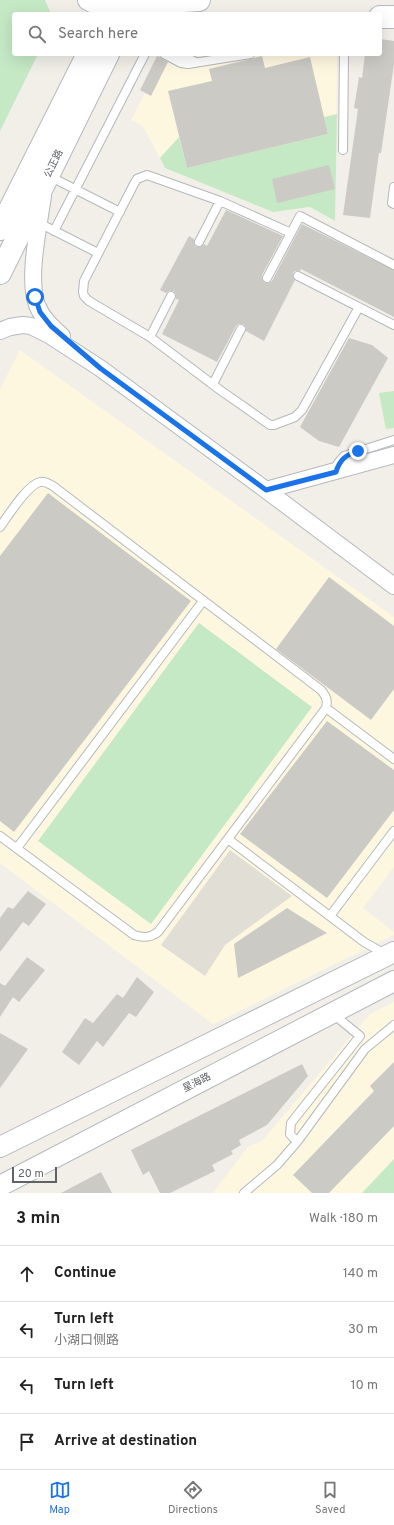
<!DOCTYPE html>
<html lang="en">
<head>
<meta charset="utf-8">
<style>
  body { margin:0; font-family:Overpass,"Noto Sans SC",sans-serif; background:#f2f2f2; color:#222 }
  .scale { position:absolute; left:12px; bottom:10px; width:45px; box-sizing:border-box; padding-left:4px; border:2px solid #5f6368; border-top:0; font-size:11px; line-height:14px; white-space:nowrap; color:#5f6368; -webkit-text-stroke:3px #fff; paint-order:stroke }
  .stop { position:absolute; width:12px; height:12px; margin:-9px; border:3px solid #1a73e8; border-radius:50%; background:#fff }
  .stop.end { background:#1a73e8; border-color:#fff; box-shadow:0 1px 4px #0008 }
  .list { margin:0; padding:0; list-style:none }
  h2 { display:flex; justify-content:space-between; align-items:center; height:52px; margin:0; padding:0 16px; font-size:17px }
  h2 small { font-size:13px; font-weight:400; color:#767676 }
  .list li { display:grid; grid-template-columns:26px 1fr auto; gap:12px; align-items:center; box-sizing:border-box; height:56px; padding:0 16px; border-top:1px solid #e0e0e0 }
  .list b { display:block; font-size:15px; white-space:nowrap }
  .list p { margin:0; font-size:13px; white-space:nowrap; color:#767676 }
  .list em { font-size:13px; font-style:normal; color:#767676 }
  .icon { flex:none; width:22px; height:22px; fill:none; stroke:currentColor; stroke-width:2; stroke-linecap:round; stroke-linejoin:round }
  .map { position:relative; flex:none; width:394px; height:1193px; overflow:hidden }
  .search { position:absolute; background:#fff; box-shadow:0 4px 16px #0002; left:12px; right:12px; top:12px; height:44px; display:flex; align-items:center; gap:10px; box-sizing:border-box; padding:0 14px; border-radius:4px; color:#767676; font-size:15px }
  .sheet { height:276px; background:#fff }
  nav { display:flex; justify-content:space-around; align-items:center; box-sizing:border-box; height:56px; border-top:1px solid #e0e0e0; background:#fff; font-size:11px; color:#767676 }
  nav a { display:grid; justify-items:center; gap:2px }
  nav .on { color:#1a73e8 }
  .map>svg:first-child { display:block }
  .commercial { fill:#fef7e0 }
  .education { fill:#e1ded6 }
  .green { fill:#c5e8c5 }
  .building { fill:#cccac5 }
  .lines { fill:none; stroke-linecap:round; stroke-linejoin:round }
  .service-casing { stroke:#b5b8bc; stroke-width:10 }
  .minor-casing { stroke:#b5b8bc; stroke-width:18 }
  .tertiary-casing { stroke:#b5b8bc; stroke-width:22 }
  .secondary-casing { stroke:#b6babf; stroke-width:24 }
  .service { stroke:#fff; stroke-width:8 }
  .minor { stroke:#fff; stroke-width:16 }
  .tertiary { stroke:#fff; stroke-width:20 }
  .secondary { stroke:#fff; stroke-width:22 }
  .route { stroke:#1a73e8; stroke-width:5 }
  .labels { text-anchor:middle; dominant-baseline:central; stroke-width:3; stroke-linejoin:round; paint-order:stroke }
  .street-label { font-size:10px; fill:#5f6368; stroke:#fff }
</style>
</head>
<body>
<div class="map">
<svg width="394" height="1193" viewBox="0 0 394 1193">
  <rect width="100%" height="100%" fill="#f1efe8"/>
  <path class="commercial" d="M165,54H337L335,221L310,207L273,212L165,168L143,126L131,120L145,93L140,90L157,56L162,59Z
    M20,350L394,617V867L363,908L394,932V935L213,1024L0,863V389Z
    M394,1002V1193H213L248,1147L262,1141L370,1014Z"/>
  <path class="education" d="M230,850L292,896L225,945L205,976L161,945Z"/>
  <path class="green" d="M0,0H45L51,14H14V54H38L0,131Z
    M337,114L335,221L310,207L273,212L165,168L160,158L179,137L187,168L328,134L324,117Z
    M394,391V428L386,429L379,393Z
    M199,623L312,707L151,924L38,841Z
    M394,1159V1193H362Z"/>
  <path class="building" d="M380,39L394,41V64L381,153H379L370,218L343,215L358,109L354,108L359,77L362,78L365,54H380Z
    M157,56L168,62L151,96L140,90Z
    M262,56L265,68L310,57L328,134L187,168L168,91L212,81L209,69Z
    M329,165L335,189L277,203L272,179Z
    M226,210L283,236L262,275V279L264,283H268L272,281L302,224L394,270V317L301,269L300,271H295L293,273V277L295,280L264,341L246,331V328L244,324H238L236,326L217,362L162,334L179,300L176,299V295L174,291H170L166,293L160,290L189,236L194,239V243L196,247H200L204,244L207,246Z
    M349,338L372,345L388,358L339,447L319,441L300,427Z
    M48,493L191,601L14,832L0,821V556Z
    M329,577L394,626V689L371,720L276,649Z
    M327,721L394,770V810L327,898L240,834Z
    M28,891L46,904L29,926L23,922L0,952V918L8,907L13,909Z
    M287,908L327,933L238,978L234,944Z
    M27,957L45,970L19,1002L13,997L0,1017V983L5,986Z
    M137,977L154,992L136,1017L129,1013L103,1047L97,1041L79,1065L62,1052L85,1018L93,1023L117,994L123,998Z
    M0,1033L28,1049L0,1088Z
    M394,1062V1126L329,1193H312L293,1175L374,1091L370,1086Z
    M302,1064L308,1076L267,1125L239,1140L241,1145L231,1151L233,1154L212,1165L215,1171L170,1193H160L149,1171L143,1175L131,1150Z
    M101,1172L112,1193H61Z"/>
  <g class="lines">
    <g class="service-casing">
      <path id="service" d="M164,54L181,63L188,64L250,54
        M179,54L196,62
        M343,150L344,54
        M49,176L120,212
        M394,187L392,203L394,204
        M39,223L98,253
        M54,231L145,54
        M291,233L220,201L147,175L137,179L134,184L84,281L83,292L84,296L89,301L150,337L220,390L270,425H274L295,417L302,410L359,307
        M199,242L220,201
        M298,276L394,325
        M267,278L300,216L394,265
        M150,337L171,296
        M213,384L241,329
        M336,471L338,463L344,456L394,440
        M0,527C8,516 27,485 40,482C45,481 49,484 53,486L321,690C326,696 328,700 326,708L158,932C150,938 143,938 134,935L0,836
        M326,708L394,759
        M228,839L364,942L387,955
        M17,848L203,601
        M330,916L394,831
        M297,1142L290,1134L291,1123L360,1036L333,1014
        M244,1193L277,1165L297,1142L365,1049L394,1025"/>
    </g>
    <g class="minor-casing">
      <path id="minor" d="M43,196C39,225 27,279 37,305C42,318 52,327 62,336
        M0,331L10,327L23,325L31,326L49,335L100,368L266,490L394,586
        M266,490L394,455"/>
    </g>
    <g class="tertiary-casing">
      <path id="tertiary" d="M88,0L110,11
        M0,1147L394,952
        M0,1186L394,981"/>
    </g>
    <g class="secondary-casing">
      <path id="secondary" d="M110,11L132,4L199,0
        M380,17H394
        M0,229L88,54
        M0,273L108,54"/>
    </g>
    <use href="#service" class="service"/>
    <use href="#minor" class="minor"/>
    <use href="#tertiary" class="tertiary"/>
    <use href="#secondary" class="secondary"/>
  </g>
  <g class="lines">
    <path class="route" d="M35,297L40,312L51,326L100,368L266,490L336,472C340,459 346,455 358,451"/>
  </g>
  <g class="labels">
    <g class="street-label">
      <text transform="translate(54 164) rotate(-64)">公正路</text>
      <text transform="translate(197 1083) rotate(-27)">星海路</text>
    </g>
  </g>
</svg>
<div class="scale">20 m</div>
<div class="stop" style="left:35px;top:297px"></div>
<div class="stop end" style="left:358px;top:451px"></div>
<div class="search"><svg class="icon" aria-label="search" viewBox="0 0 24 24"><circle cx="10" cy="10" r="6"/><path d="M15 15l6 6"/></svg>Search here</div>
</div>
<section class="sheet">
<h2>3 min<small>Walk · 180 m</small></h2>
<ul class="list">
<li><svg class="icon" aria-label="ahead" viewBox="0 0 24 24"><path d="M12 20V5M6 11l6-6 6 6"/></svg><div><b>Continue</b></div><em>140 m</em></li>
<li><svg class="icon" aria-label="left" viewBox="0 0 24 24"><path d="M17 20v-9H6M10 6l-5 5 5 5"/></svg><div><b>Turn left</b><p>小湖口侧路</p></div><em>30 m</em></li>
<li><svg class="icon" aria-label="left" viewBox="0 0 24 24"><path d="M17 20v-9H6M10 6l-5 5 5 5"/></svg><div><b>Turn left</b></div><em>10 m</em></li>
<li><svg class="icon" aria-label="arrive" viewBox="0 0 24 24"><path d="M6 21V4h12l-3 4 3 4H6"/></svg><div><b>Arrive at destination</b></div></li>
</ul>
</section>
<nav>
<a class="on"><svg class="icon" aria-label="map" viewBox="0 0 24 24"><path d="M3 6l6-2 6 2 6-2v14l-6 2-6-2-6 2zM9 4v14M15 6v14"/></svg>Map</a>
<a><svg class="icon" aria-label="directions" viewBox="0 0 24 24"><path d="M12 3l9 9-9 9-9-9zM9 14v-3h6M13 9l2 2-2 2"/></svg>Directions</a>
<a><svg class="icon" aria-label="saved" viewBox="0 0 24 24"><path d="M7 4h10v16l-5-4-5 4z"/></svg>Saved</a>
</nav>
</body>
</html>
